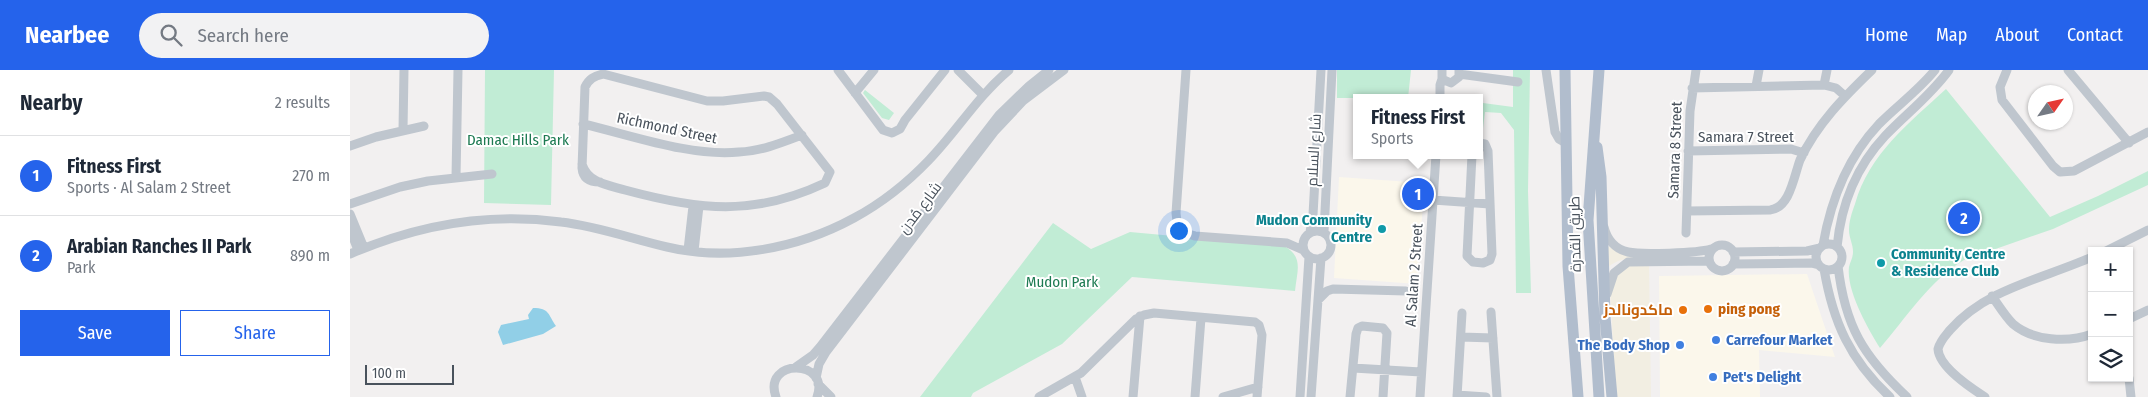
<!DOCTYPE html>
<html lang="en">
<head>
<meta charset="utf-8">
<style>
  body { margin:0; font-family:"Fira Sans Condensed",Cairo,sans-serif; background:#f2f2f3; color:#1f2937 }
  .controls { position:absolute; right:15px; bottom:15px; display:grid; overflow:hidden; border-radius:0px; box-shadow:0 1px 4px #0004 }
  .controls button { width:45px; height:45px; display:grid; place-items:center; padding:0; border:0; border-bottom:1px solid #e0e1e3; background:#fff; color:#1f2937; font:25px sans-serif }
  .compass { position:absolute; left:1678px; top:15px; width:45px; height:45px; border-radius:50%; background:#fff; box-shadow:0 1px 4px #0004; rotate:56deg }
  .scale { position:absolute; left:15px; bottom:12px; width:89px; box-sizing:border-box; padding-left:5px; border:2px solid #49525c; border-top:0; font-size:14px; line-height:18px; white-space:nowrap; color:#49525c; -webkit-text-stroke:4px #fff; paint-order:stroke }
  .you { position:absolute; left:828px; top:160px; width:18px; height:18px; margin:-12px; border:4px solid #fff; border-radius:50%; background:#1a73e8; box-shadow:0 0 0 8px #1a73e833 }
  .badge { display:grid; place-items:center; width:32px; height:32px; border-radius:50%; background:#2563eb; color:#fff; font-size:16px; font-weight:700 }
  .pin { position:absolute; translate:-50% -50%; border:2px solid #fff; box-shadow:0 1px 5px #0006 }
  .popup { position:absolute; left:1003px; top:24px; width:130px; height:65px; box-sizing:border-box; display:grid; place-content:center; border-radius:0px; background:#fff; filter:drop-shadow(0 1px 4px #0005); font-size:16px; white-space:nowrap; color:#747a83 }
  .popup b { font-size:19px; color:#1f2937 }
  .popup::after { content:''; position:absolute; left:50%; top:100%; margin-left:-10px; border:10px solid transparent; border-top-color:#fff }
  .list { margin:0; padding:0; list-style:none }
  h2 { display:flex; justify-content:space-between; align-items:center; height:65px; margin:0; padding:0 20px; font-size:21px }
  h2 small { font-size:16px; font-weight:400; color:#747a83 }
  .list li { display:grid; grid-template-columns:32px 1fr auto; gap:15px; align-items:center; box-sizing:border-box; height:80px; padding:0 20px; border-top:1px solid #e0e1e3 }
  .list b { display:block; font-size:19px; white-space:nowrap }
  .list p { margin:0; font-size:16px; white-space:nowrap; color:#747a83 }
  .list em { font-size:16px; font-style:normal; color:#747a83 }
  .actions { display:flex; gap:10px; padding:15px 20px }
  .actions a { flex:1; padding:11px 0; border:1px solid #2563eb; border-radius:0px; text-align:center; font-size:18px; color:#2563eb }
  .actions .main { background:#2563eb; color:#fff }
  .icon { flex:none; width:28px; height:28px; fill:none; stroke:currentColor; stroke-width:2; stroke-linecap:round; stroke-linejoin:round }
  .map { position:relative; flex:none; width:1798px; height:327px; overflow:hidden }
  header { display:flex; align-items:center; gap:30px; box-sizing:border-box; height:70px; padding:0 25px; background:#2563eb; color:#fff }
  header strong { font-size:24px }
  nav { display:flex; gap:28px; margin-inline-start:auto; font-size:18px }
  .search { width:350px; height:45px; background:#f2f2f3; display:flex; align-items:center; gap:12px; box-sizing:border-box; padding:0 18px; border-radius:28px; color:#747a83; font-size:19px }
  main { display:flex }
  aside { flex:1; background:#fff }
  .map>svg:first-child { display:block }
  .commercial { fill:#fbf7eb }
  .green { fill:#c1ecd5 }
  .sand { fill:#f2eee2 }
  .water { fill:#91cfe7 }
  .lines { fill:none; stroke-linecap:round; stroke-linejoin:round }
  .minor { stroke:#bfc6ce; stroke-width:9 }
  .major { stroke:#b1bdcd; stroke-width:11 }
  .culture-dot { fill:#0f9aa8; stroke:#fff; stroke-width:2 }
  .food-dot { fill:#e8710a; stroke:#fff; stroke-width:2 }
  .shop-dot { fill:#3f7fe0; stroke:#fff; stroke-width:2 }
  .labels { text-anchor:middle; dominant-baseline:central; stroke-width:4; stroke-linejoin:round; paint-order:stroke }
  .street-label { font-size:15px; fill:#49525c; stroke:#fff }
  .park-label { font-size:15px; fill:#1d7a52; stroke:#fff }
  .culture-label { font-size:15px; font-weight:bold; fill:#0d838f; stroke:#fff; text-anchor:end }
  .food-label { font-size:15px; font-weight:bold; fill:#c56008; stroke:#fff; text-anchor:start }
  .shop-label { font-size:15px; font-weight:bold; fill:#366cbe; stroke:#fff; text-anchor:start }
</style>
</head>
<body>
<header>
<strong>Nearbee</strong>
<div class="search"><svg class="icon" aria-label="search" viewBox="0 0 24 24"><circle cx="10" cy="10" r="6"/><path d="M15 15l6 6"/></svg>Search here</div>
<nav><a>Home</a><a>Map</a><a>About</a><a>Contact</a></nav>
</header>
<main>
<aside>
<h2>Nearby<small>2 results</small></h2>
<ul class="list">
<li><span class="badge">1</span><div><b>Fitness First</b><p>Sports · Al Salam 2 Street</p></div><em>270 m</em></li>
<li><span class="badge">2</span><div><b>Arabian Ranches II Park</b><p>Park</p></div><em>890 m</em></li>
</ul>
<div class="actions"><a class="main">Save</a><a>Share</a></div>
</aside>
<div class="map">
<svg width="1798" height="327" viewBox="0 0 1798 327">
  <rect width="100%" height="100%" fill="#f2f0f0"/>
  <path class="commercial" d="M989,107L1074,113L1068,214L984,208Z
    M1457,204L1485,287L1409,280L1410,327H1310L1309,206Z"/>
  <path class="green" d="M135,0H204L201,135L134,133Z
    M987,0H1061L1058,28H987Z
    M1163,0H1180L1178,121L1181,223H1166L1164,60L1151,43L1135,42L1132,66H1129V37H1133V33L1163,37Z
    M1596,19L1700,147L1748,126L1798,101V115L1703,159L1614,190C1580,210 1556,248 1530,278C1518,259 1496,220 1499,197C1500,192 1503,188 1503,182C1503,174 1499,168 1499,160C1499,151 1502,142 1505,134C1519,84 1559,53 1596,19Z
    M515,20L544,43L539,50L532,48L513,23Z
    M703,153L741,179L780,162L934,176C954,187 947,201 945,221L782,207L712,274L623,323L621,327H570Z"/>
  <path class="sand" d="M1258,176L1266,181L1299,186C1284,187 1271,187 1258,197Z
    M1299,193L1301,327H1266L1260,220C1267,194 1274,195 1299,193Z"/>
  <path class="water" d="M183,238C200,238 198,245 206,256L193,264L153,275L148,262L151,255L179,249L178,245Z"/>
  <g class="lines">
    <path class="minor" d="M488,0L533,60L542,63L550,59L555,50L595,0
      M608,0L633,25
      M836,0L826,143C827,157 832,163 845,166L937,173L953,180
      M1092,0V9L1101,13L1109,7V0
      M1196,0L1205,62L1209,69L1216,73
      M1657,0L1650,17L1652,30L1703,96L1710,102L1724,101L1798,62
      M1718,0L1779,73
      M1109,4L1168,12
      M1474,15L1477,0
      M1406,16L1409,0
      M1342,18L1474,15L1486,18L1495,26
      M505,23L524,0
      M1090,28V15L1092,9
      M233,54C281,65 341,87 389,82C411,81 431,73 452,65
      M53,60L54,0
      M0,76L26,67L74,56
      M1338,81L1441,79L1454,83
      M1122,85L1117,186L1123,192L1133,193L1140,190L1142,184L1138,81L1135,74L1129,73
      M232,94C238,113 258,115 275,120C349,140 403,147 475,113L480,102L427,34L419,27L414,26L373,31H357L253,4C244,6 239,9 235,17L232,98C233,109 240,112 250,112
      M106,107L108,0
      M1083,130L1140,134
      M0,134L50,117L78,111L142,104
      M1337,141L1420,140C1440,138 1444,106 1450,90C1467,54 1494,27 1522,0
      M0,144L14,178
      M1254,157C1257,169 1265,179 1278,182C1291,185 1348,183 1361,179
      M0,160L8,180
      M953 175a14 14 0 1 1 28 0a14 14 0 1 1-28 0Z
      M960,162L963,145L971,0
      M974,162L982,0
      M1336,163L1340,41L1346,0
      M1466 187a13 13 0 1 1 26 0a13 13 0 1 1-26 0Z
      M1473,175C1481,129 1497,88 1529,54C1548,35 1569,20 1585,0
      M1359 188a13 13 0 1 1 26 0a13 13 0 1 1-26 0Z
      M1487,177C1491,135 1506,97 1535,66C1556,44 1581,25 1599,0
      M338,180L343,136
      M344,181L349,136
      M1756,181L1798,160
      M1383,182L1457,181L1470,178
      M0,184C67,155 138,142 211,152C247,156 282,169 317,177C379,192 449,178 504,148C532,133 557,113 579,90C607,61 627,27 659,0
      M1383,194L1461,193L1469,195
      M1488,196C1495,256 1513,286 1557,327
      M1474,199C1483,252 1500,290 1540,327
      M1257,224L1264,203L1278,192L1359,191
      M1642,226C1649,236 1655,246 1663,254C1683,271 1718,273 1742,264
      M968,230L977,221L983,219L1056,221
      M1141,242L1147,327
      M1779,249L1798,240
      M1111,267L1143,268
      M446,297L463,285L470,277L649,45L679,16L699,0
      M1003,298L1071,302
      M725,307L732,327
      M466,308L469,294L476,282L644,62L673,31L714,0
      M1779,308L1781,327
      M468,314L481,327
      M1107,325L1136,327
      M426,327C412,288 481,289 467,327
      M689,327L731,303L786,249L794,245L804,243L905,252L909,255L912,265L907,327
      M783,327L790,246
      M845,327L851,248
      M873,327L908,317
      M950,327L959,187
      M961,327L971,188
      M1000,327L1006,264L1008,258L1012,256L1033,258L1037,263L1033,327
      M1070,327L1086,85
      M1107,327L1112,243
      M1635,327C1621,318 1589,297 1588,279C1590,271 1595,266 1600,260C1637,218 1693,209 1742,187"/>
    <path class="major" d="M1215,0L1218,196L1228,327
      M1249,0L1238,150L1249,327
      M1247,77L1251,107L1255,247L1262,327"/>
  </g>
  <g class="culture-dot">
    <circle cx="1032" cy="159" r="5"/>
    <circle cx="1531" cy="193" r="5"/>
  </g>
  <g class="food-dot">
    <circle cx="1358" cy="239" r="5"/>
    <circle cx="1333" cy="240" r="5"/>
  </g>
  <g class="shop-dot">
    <circle cx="1366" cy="270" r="5"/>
    <circle cx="1330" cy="275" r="5"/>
    <circle cx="1363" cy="307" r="5"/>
  </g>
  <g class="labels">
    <g class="street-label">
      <text transform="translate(317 58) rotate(12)">Richmond Street</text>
      <text x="1396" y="67">Samara 7 Street</text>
      <text transform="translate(964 80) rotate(-87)">شارع السلام</text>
      <text transform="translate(1325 80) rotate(-88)">Samara 8 Street</text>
      <text transform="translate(570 138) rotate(-53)">شارع مُدن</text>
      <text transform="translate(1225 164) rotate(-91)">طريق القدرة</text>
      <text transform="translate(1064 205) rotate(-86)">Al Salam 2 Street</text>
    </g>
    <g class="park-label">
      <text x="168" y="70">Damac Hills Park</text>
      <text x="712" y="212">Mudon Park</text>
    </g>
    <g class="culture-label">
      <text x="1022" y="150">Mudon Community<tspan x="1022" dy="17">Centre</tspan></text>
      <text x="1541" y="184" text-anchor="start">Community Centre<tspan x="1541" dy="17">&amp; Residence Club</tspan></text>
    </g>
    <g class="food-label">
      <text x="1368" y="239">ping pong</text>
      <text x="1323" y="240" text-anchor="end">ماكدونالدز</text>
    </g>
    <g class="shop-label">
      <text x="1376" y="270">Carrefour Market</text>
      <text x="1320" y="275" text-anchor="end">The Body Shop</text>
      <text x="1373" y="307">Pet's Delight</text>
    </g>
  </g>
</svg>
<div class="controls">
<button>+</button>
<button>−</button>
<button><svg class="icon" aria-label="layers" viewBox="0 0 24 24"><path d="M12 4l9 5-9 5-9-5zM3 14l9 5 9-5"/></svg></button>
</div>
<svg class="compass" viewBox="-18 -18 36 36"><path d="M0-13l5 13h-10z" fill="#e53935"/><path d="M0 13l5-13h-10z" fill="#747a83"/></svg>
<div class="scale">100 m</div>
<div class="you"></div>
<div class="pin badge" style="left:1068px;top:124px">1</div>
<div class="popup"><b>Fitness First</b>Sports</div>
<div class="pin badge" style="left:1614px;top:148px">2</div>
</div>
</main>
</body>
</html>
